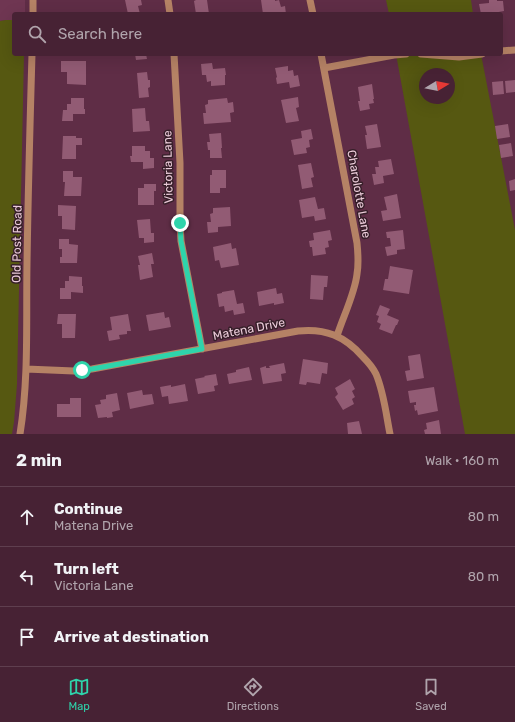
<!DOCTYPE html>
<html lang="en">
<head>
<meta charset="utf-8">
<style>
  body { margin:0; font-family:Rubik,sans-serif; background:#4e2a3c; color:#f1f3f6 }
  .compass { position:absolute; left:419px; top:68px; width:36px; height:36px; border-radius:50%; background:#472234; box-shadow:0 4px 16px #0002; rotate:80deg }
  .stop { position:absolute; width:12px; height:12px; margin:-9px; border:3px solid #2ed4ab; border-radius:50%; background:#fff }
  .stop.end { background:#2ed4ab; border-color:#fff; box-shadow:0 1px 4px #0008 }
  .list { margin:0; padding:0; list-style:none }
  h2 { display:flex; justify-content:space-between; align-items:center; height:52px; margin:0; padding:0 16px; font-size:17px }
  h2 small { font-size:13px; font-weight:400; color:#b0a4ac }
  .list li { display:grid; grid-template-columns:26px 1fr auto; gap:12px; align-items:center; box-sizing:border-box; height:60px; padding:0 16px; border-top:1px solid #5f3f4f }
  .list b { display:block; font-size:15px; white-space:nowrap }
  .list p { margin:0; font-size:13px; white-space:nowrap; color:#b0a4ac }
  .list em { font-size:13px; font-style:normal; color:#b0a4ac }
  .icon { flex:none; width:22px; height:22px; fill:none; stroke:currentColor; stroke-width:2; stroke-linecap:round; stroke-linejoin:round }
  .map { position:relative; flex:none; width:515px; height:434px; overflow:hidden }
  .search { position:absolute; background:#472234; box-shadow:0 4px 16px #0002; left:12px; right:12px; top:12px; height:44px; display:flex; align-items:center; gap:10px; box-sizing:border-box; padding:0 14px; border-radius:4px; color:#b0a4ac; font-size:15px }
  .sheet { height:232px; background:#472234 }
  nav { display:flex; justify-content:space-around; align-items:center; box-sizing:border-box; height:56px; border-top:1px solid #5f3f4f; background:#472234; font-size:11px; color:#b0a4ac }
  nav a { display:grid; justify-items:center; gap:2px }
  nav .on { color:#2ed4ab }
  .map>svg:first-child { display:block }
  .built { fill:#6f3652 }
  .green { fill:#565811; fill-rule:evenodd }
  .building { fill:#925b74 }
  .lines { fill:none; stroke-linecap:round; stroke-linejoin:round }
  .minor { stroke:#b58265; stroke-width:7 }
  .route { stroke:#2ed4ab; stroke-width:5 }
  .labels { text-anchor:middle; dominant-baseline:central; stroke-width:3; stroke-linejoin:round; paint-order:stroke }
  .street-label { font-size:12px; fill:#ebcbd9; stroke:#361f29 }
</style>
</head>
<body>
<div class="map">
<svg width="515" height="434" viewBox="0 0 515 434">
  <rect width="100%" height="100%" fill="#5f2d46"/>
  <path class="built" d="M0,0H25V14H14V20H6L0,21Z"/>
  <path class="green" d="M386,0H471L473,14H389Z
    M6,20H14V54H24L17,384L14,422L12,434H0V21Z
    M396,54H481L515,230V434H465ZM425,74H449V98H425Z"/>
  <path class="building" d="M125,0H141L142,5L138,6L140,14H128Z
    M196,0H207L209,14H196L194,1Z
    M261,0H275V1L279,0L281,7L285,6L286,14H276L275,12L263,14Z
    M489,0H497V1H503L504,11L493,13L494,14H481L479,4L489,3Z
    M135,54H146L147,59L136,60Z
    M61,61H86V85L67,84V72H61Z
    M212,63L213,69L225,68L226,75H225V85L211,86V81L207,82L206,75H202L201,64Z
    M288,66V71L293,70L294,76L298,75L300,86L290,88L289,82L277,84L276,78L277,77L275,68Z
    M147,72L148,80H150V87L148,88L149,97L139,98L137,73Z
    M515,80V92L506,93L505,81Z
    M503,81L504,94L493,95L492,82Z
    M372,84L374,99H373L374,103L369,104L370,109L360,111L358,101H360L358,87Z
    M298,97L299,107L296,108L299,121L286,123L281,100Z
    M71,98H84V109H85V114H73V121H62L63,110H67V104H71Z
    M227,98L228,103L233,102L234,112L230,113L231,122L204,124L203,113H206L205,105L208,104V100Z
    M145,108L146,121H149L150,131L133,132L132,109Z
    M377,124L381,147L367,149L365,135H367L365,126Z
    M508,124L510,137L497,139L495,126Z
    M311,129L313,139L309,140L310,147L306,148L307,153L294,155L291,140L302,138L301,131Z
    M221,133L222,148H221L222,158H210V150H208L207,142H210L209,134Z
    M63,136H76V138H82V145H76V159H62Z
    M511,143L513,156L501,158L499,145Z
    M132,146H145V151H150V158H154V168L143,169V162H131L130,156H132Z
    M391,159L394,174L383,176L384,183L374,185L372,174H376L375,167H379L378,161Z
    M311,163L314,177L311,178L313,187L302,189L298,165Z
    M212,170H226V188H220V193H210V175H212Z
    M63,171H73V177H82L81,196H64L65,182H63Z
    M515,179V190L510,191L509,181Z
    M144,184H156V191H154V205H138V188H144Z
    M397,194L401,218L383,221L381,211L387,210L384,197Z
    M315,197L318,209L324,208L326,219L315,221L314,216L302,218L299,200Z
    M58,205L76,206L75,230L62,229V216H58Z
    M230,207L231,226L218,227V232L208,233L207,222H211L210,214L213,213V208Z
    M150,219L151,233H154V242L144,243V238H139L137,220Z
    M330,230L332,240L328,241L329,247L325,248L326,254L313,256L312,247H310L309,241L314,240L313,233Z
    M403,230L405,249L397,250V254L387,256L385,247L391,246L390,238H387L386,232Z
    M59,239H69V244L78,245L77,263H60V257H62V249H59Z
    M231,243L232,249L236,248L239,265L221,268L219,260L215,261L213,247Z
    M152,253L154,264H151L153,277L140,280L138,265H140L138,256Z
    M390,266L413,270L409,294L383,290L385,279H388Z
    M311,275L328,276L327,287H324L323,300L310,299Z
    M69,276L82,277V286H83V293L71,292V299H60V288H65V281H69Z
    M276,288L277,294L282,293L284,303L274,305V303L259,306L257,292Z
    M234,290L237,304L243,303L245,313L234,315L233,310L225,312L224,306L219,307L217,294L222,293V292Z
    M380,305L390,309L387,315L399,320L397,325H396L392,334L379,329L381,324L377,322L379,316L376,315Z
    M164,312L165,318L169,317L171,327L149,331L146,315Z
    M58,314H76L75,338H62V324H57Z
    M128,314L131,331H127V334L119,335L120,339L109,341L107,331L112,330L110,317Z
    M420,354L424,378L407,381L405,371L410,370L408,356Z
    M303,359L328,363L327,374L322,373L320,384L307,382L306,385L299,384Z
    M284,363L286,373L281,374L282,381L263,384L260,368L266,366V368H270L269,366Z
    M249,367L252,380L229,384L227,374L236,372V370Z
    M216,374L218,385L214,386L215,391L198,394L195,379L205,377L204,376Z
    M350,379L355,389L352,391L355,397L352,399L354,404L343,410L335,397L338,394L335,388Z
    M185,384L188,401L169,404L168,396L162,397L160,387L171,385V387Z
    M434,387L438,411L418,415L417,410L415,411L414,405H416V402L410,403L408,391Z
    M142,390L143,395L152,394L154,404L130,409L127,393Z
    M117,393L120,410L112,412L113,417L107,418V417L98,418L95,405L101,404L100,400L106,399V395Z
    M70,398H81V417H57V404H70Z
    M439,420L441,434H425L424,430L427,429L426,423Z
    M359,421L362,434H348L347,423Z"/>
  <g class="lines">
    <path class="minor" d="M168,0L170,14
      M310,0L313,14
      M33,14V0
      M501,51L515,50
      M174,54L180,163V223L181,241L202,349
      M321,54L357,243C358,253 359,263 357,274C355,293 343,317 337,336
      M421,54L459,57L482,54
      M324,68L394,55L406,54
      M26,369L74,371L92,369L298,331C325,328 345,336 363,357C368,362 373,368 376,374C384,393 386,414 390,434
      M20,434C29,378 26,320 27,264C28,194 30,124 32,54"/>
  </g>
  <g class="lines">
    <path class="route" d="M82,370L92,369L202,349L181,241L180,223"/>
  </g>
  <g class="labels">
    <g class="street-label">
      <text transform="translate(168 167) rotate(-91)">Victoria Lane</text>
      <text transform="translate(359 194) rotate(80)">Charolotte Lane</text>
      <text transform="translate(17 244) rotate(-89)">Old Post Road</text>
      <text transform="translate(249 329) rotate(-11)">Matena Drive</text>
    </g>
  </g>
</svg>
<svg class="compass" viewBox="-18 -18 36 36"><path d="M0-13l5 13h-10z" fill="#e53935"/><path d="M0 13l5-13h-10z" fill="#b0a4ac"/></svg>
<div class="stop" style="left:82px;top:370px"></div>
<div class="stop end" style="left:180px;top:223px"></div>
<div class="search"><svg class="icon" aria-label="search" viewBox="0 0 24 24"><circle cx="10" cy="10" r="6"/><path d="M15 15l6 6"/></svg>Search here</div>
</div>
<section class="sheet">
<h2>2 min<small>Walk · 160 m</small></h2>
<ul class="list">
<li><svg class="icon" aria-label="ahead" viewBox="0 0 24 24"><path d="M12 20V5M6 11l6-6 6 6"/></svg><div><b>Continue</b><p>Matena Drive</p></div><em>80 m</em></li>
<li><svg class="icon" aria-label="left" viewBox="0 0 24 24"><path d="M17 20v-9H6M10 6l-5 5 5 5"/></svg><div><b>Turn left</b><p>Victoria Lane</p></div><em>80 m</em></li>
<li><svg class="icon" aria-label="arrive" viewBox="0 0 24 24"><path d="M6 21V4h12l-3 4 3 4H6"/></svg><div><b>Arrive at destination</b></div></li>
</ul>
</section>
<nav>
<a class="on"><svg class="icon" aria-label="map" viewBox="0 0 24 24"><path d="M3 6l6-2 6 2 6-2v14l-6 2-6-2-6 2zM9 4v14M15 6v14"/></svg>Map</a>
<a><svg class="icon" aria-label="directions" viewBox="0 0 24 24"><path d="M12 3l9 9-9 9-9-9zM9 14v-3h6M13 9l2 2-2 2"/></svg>Directions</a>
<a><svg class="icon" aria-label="saved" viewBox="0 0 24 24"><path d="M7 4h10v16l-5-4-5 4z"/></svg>Saved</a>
</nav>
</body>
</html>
